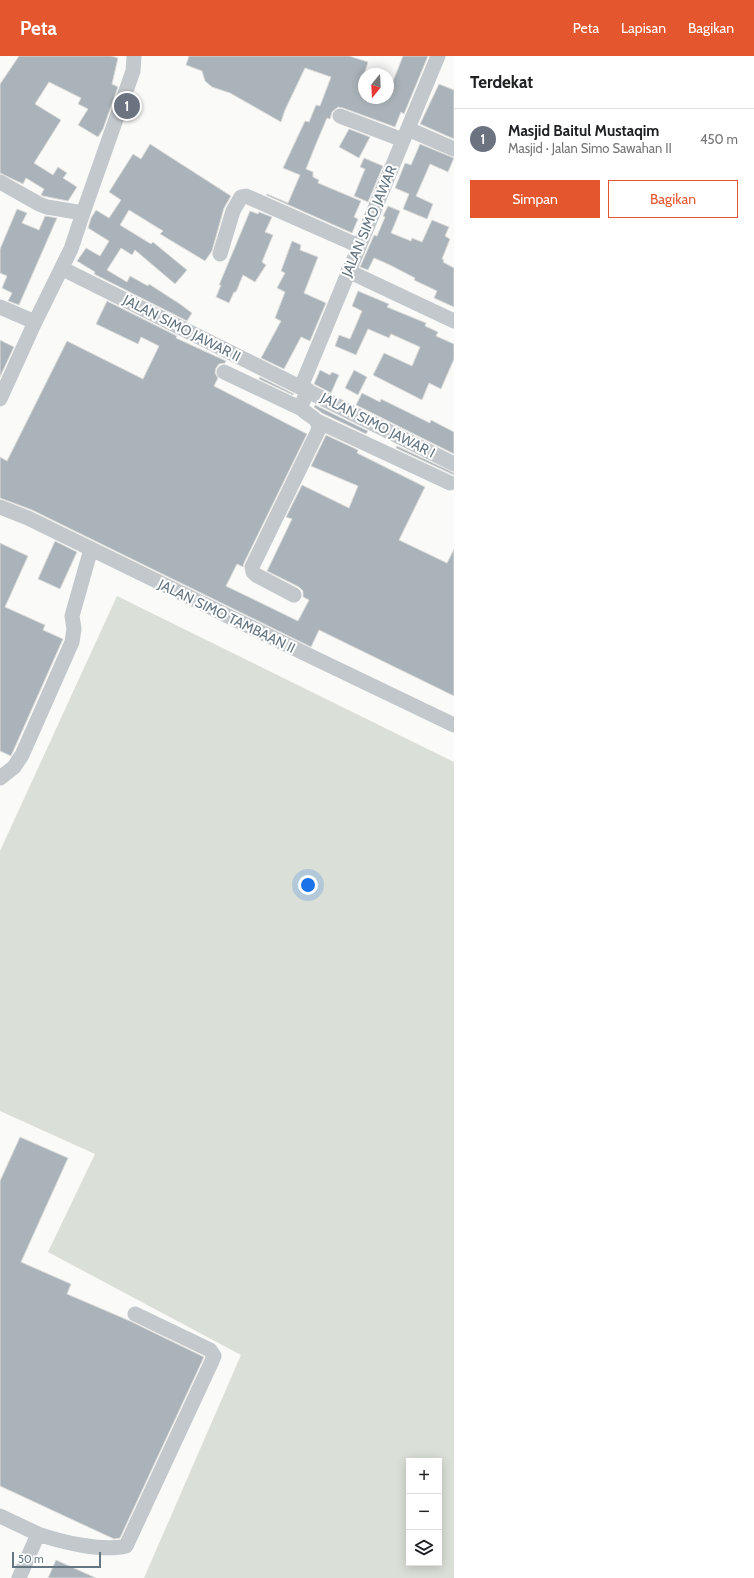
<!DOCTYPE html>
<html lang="id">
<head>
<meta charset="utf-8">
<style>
  body { margin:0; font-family:Cabin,sans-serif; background:#f2f2f2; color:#202124 }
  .controls { position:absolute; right:12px; bottom:12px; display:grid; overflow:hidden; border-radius:0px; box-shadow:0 2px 10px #0003 }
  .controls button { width:36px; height:36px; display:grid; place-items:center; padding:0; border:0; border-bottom:1px solid #e0e0e0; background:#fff; color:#202124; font:20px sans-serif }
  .compass { position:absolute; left:358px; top:12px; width:36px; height:36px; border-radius:50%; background:#fff; box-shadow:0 2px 10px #0003; rotate:198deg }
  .scale { position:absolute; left:12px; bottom:10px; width:89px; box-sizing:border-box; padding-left:4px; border:2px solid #657683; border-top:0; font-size:11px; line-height:14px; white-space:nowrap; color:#657683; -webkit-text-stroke:3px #fff; paint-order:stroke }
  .you { position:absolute; left:308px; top:829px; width:14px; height:14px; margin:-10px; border:3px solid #fff; border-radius:50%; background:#1a73e8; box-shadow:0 0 0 6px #1a73e833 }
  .badge { display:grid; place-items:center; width:26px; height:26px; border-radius:50%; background:#e4572e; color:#fff; font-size:13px; font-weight:700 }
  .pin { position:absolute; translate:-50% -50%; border:2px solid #fff; box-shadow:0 1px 4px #0006 }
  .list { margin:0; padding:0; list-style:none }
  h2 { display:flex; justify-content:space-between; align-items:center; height:52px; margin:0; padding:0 16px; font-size:17px }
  h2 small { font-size:13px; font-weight:400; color:#757577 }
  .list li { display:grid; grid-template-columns:26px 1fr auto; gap:12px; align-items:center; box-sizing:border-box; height:60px; padding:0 16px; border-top:1px solid #e0e0e0 }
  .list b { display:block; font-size:15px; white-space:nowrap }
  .list p { margin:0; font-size:13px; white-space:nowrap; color:#757577 }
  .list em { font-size:13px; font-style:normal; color:#757577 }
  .actions { display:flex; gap:8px; padding:12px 16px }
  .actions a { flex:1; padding:9px 0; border:1px solid #e4572e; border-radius:0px; text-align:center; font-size:14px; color:#e4572e }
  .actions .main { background:#e4572e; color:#fff }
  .icon { flex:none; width:22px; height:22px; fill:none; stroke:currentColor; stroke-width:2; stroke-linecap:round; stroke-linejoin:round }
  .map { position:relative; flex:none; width:454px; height:1522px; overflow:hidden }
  header { display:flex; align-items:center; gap:24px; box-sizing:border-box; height:56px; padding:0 20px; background:#e4572e; color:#fff }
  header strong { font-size:19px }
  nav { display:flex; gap:22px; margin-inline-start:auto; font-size:14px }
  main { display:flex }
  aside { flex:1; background:#fff }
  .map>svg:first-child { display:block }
  .green { fill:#dadfd7; fill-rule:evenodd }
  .building { fill:#aab3b9; stroke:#dcdcda }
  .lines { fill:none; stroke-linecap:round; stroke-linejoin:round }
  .minor { stroke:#c3c8cc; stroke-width:15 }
  .labels { text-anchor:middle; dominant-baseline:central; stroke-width:4; stroke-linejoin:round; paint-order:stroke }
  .street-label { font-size:14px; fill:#657683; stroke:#fff }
</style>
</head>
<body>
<header>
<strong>Peta</strong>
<nav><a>Peta</a><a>Lapisan</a><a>Bagikan</a></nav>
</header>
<main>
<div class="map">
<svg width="454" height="1522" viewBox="0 0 454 1522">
  <rect width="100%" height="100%" fill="#fafaf8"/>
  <path class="green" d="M117,540L454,706V1522H144L241,1299L48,1196L95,1098L0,1055V795ZM409,1405H439V1507H409Z"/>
  <path class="building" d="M19,0H111L118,2L112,28L118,31L103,73L98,81L78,69L88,53L78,48L81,42L49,26L35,48L61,64L34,107L53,119L58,111L67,117L63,122L77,131L68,145L43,140L41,139L44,133L26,122L23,128L0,117V28Z
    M189,0H349L368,6L359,35L364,37V42H388V23L393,25L403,0H428L404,58L401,56L395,71L343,52L338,51L332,56L330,63L327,62L316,88L306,113L313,116V121L319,124L318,127L361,145L354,161L358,163L352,177L266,139L267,138L288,147L300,119L283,112L305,65L309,66L316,49L320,50L331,21L305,12L285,54L281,66L230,37L212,31L205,25L202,15L186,9Z
    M439,28L454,34V83L420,68Z
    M349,73L370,81L359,102L339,91Z
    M150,88L231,140L224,152L212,195L205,205L160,178L163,175L129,154L120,169L151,188L153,186L187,214L175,228L135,194L132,199L121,192L107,214L127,226L130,220L148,230L149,228L180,248L192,257L187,265L94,218L95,216L77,205L86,192L100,200L109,185L88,172L91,162L96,154L109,162L121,144L109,136L133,98L141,103Z
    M420,88L454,102L448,116L430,108L420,131L416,140L433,148L427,163L403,153L409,138L395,132L405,107L411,109Z
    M364,102L383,110L368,146L354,140L365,113L360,111Z
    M388,150L400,155L391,177L411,185L412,182L422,186L432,164L449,171L445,180L450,183L442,203L444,204L443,206L454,212V251L434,242L437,235L414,224L415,222L390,209L374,202L368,214L360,211L374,179L377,180L385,161L383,160Z
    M17,153L27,157L22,167L39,174L45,160L57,162L19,249L8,245L12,237L2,232L7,220L0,217V193Z
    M250,155L258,158L259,156L272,161L265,176L273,179L262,206L266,209L255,226L243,219L236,236H234L229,247L216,241L221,229H219Z
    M292,185L301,189L300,194L318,201L304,237L326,247L310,285L301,281L284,313L261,302L281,265L275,262L285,236L277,232L285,217L281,215Z
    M358,235L389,248L387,251L426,267L425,270L438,276L436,280L454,288V303L441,333L429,327L422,344L373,319L384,297L412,310L420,291L391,278L389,282L368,273L356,299L335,290L339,279L350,283L362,255L352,250Z
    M107,245L177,280L176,282L226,305L225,307L219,308L216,312L215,317L218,322L214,330L307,378L244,507L243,511L237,508L226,530L298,565L309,544L303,541V535L299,531L267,515L292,463L286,461L302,429L349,452L358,430L311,410L326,379L358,394L357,397L425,431L399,484L447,507L454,493V640L319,574L311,591L32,454L0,442V401L7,405L67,285L143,323L159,290L141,281L138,288L96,268Z
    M0,284L14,291L0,321Z
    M320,314L330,319L332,316L339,319L331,337L314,328Z
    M354,314L367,321L358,339L345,332Z
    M260,321L294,338L293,339L259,323Z
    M362,337L380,346L381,343L430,367L431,364L454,376V398L356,349Z
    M315,349L368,375L366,378L322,357L314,351Z
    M397,390L454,417V419L396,392Z
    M55,485L77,496L60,533L38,523Z
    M0,487L28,500L5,551L45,569L43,574L63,583L11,700L0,695Z
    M20,1081L68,1102L21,1206L71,1228L67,1238L130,1265L204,1301L120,1482L114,1483L0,1430V1125Z
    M56,1504L96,1522H48Z"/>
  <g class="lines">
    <path class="minor" d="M340,60L403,84
      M408,73L454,93
      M0,126L39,148L47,151L83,157
      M220,198L233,155L241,141L246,140L359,190
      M63,213L454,408
      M348,215L454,265
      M0,251L35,266
      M224,316L302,353
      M301,331L438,0
      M0,343L35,266L71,193L83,157L133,15L134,0
      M317,365L450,427
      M0,451L28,462L306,598L454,669
      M294,539L256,519L253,516L252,511L318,375C321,362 309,361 302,353L301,350L308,334
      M0,722L14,711L22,699L72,586L74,573L72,560L91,493
      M0,1460L38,1478L19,1522
      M38,1478C61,1486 103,1496 126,1490L212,1305L214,1300L210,1294L135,1258"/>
  </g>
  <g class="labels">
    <g class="street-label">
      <text transform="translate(369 165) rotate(-67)">JALAN SIMO JAWAR</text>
      <text transform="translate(182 272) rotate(27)">JALAN SIMO JAWAR II</text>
      <text transform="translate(378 369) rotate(27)">JALAN SIMO JAWAR I</text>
      <text transform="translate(227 560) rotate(26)">JALAN SIMO TAMBAAN II</text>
    </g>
  </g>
</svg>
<div class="controls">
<button>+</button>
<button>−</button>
<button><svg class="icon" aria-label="layers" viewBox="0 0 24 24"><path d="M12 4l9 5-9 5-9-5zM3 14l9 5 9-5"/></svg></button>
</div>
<svg class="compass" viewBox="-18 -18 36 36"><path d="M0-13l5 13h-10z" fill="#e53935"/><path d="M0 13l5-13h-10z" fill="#757577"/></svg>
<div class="scale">50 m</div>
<div class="you"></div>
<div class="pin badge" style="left:127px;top:50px;background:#6b7280">1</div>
</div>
<aside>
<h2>Terdekat<small></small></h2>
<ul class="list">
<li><span class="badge" style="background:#6b7280">1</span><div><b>Masjid Baitul Mustaqim</b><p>Masjid · Jalan Simo Sawahan II</p></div><em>450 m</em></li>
</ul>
<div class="actions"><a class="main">Simpan</a><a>Bagikan</a></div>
</aside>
</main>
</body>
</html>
